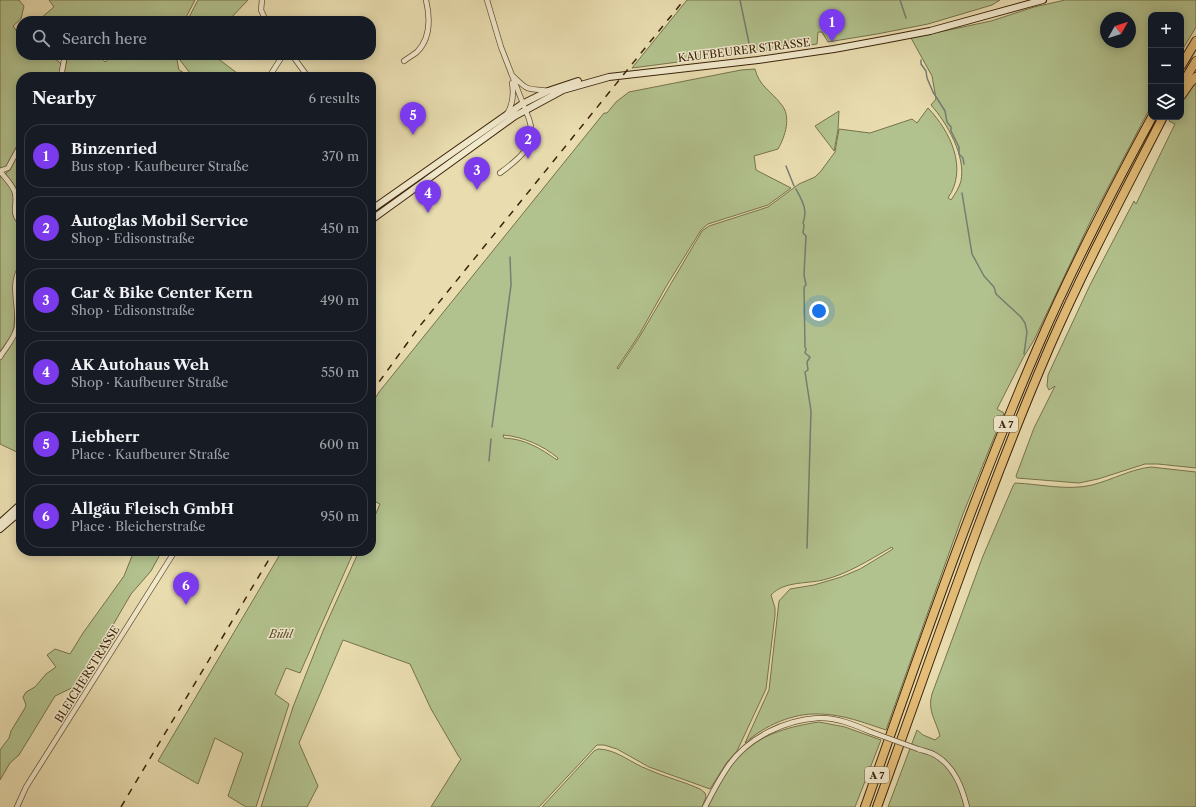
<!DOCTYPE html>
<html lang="en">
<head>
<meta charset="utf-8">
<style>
  body { margin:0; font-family:"Libre Caslon Text",serif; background:#20242c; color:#f1f3f6 }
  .controls { position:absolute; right:12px; top:12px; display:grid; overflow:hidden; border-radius:8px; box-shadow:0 2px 10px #0003 }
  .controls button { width:36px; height:36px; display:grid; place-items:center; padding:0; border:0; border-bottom:1px solid #363941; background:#171b24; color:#f1f3f6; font:20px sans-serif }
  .compass { position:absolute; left:1100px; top:12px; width:36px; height:36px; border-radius:50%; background:#171b24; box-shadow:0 2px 10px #0003; rotate:51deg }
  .you { position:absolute; left:819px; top:311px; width:14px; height:14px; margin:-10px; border:3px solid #fff; border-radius:50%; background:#1a73e8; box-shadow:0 0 0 6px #1a73e833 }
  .badge { display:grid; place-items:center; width:26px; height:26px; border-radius:50%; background:#7c3aed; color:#fff; font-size:13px; font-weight:700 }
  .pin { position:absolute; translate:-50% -33px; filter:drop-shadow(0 1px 2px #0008) }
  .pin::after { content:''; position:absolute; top:21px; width:14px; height:12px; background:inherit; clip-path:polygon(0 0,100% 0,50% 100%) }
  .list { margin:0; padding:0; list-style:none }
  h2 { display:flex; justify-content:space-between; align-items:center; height:52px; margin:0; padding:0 16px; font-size:17px }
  h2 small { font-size:13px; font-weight:400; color:#9ea1a6 }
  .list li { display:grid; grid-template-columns:26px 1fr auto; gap:12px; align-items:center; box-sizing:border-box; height:64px; margin:0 8px 8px; padding:0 8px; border:1px solid #363941; border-radius:16px }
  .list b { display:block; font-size:15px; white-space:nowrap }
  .list p { margin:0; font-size:13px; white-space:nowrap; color:#9ea1a6 }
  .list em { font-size:13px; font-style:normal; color:#9ea1a6 }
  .icon { flex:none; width:22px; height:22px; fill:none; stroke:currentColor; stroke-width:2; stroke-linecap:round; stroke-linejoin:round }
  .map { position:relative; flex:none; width:1196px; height:807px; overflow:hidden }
  .search { position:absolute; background:#171b24; box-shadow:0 2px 10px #0003; left:16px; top:16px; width:360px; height:44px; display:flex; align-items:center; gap:10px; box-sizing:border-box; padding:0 14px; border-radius:16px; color:#9ea1a6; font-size:15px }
  .panel { position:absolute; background:#171b24; box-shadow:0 2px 10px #0003; left:16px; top:72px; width:360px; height:484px; border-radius:16px }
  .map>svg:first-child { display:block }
  .green { fill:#b2c28e; stroke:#77724c; fill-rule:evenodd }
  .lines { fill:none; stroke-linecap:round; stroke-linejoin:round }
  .stream { stroke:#747e71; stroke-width:1.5 }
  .minor-casing { stroke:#675234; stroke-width:6 }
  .secondary-casing { stroke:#3c230b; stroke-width:8 }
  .motorway-casing { stroke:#3c230b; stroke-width:10 }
  .minor { stroke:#f1e9cc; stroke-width:4.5 }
  .secondary { stroke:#f1e9cc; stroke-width:6 }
  .motorway { stroke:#e4be78; stroke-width:8 }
  .rail { stroke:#3c230b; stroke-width:1.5; stroke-dasharray:7 7; stroke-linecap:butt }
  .minor-bridge-casing { stroke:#675234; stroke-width:6; stroke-linecap:butt }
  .minor-bridge { stroke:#f1e9cc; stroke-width:4.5 }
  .labels { text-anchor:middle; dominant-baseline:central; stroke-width:3; stroke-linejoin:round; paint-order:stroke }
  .shield { fill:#f1e9cc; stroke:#725e45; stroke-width:1 }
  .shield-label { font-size:10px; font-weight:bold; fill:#3c230b }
  .street-label { font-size:11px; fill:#3c230b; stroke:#f1e9cc }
  .park-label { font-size:11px; font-style:italic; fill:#5a4b2c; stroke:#f1e9cc }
</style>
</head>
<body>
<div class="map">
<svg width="1196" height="807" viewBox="0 0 1196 807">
  <rect width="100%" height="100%" fill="#e9ddb0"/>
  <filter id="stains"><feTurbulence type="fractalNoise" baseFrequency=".005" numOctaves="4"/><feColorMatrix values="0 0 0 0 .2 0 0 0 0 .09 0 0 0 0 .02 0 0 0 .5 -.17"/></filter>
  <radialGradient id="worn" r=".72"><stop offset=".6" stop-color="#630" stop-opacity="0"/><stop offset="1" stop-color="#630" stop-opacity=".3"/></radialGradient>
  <path class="green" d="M0,0H19L24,6L21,19L13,26L21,37V55C32,55 54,54 61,64L59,77H21V141L14,152L8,166L2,169L0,168Z
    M49,0H195L184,21H51L41,18L54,7Z
    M198,0H248L228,21H187Z
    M687,0H1000L992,5L928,24L877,34L828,42L822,32H818L817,44L632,68Z
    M1065,0H1196V27L1181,52V15H1151V106L1092,218L1034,340L1023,358L997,409L1004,413L963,514L886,730C865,723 842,714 819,714C793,713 765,725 745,743L769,690L779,601L790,589L814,585L841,577L860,569L893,549L892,547C869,560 848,574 823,580C806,584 784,581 771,595L775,608V615L766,689L737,751L727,762L710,789L649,767L617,749L604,745H597L539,807H431L461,759L459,757L431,709L410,664L343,640L299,743L318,786L307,807H261L293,707L323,631L359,551H371V525L380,504L376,502L371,513V405L379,392L604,113H607L616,102L629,92L741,70L755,69C759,86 771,91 781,104C792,116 785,137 778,149L754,156L756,170L791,188L768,205L708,224L701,230L667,285L639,335L617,368L618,369L640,336L702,231L709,226L768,207L799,184L815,177L821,171L835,152L839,129L870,133L912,119L917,123L928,108C951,132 968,169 948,198L951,200C955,194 959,188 961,181C966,156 947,123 931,105L936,99L932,76L911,38L991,21L1034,7ZM1106,18H1130V42H1106ZM503,435C524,437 542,445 558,458L557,460C540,448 525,439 504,438Z
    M68,55H99L105,62L114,55H176L179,70L191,77H63Z
    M179,55H215L217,58L237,73L234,77H193L180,60Z
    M1196,80V468L1158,464H1145L1098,479L1079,483L1017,478L1016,476L1034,428L1055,386L1049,390L1047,386L1048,375L1090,285L1134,201L1136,204L1175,124L1169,121L1171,117H1181V100Z
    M839,111L838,130L834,151L815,126Z
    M21,146V193L19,195L6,175V173L10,170Z
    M0,176C5,180 9,184 12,191C18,207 5,210 21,227V265L17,270L14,327L12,334L0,352Z
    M21,271V454L0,444V360L16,336V282Z
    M1151,467L1196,472V807H888L917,730L923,735L935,740L940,736C936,720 927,711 932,694L983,556L1013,486L1015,483C1040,484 1068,491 1092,485C1112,480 1131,469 1151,467Z
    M134,551H162L151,571L131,594L78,685L55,696L19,755L10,763L0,780V750L9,738L11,731L25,708L26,705L23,697L26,692L35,687L46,674L56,667L47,655L55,649L70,654L83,633L124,576Z
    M282,551H354L300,673L286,668L275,694L289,704L256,807H246L228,796L243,753L215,738L198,784L158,761Z
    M819,722L845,727L881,740L855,807H708C717,788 727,767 743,752C764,733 792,726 819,722Z
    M598,749C616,749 631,763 647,769C664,777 683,781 700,789L705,793L706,797L702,807H542L594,751Z"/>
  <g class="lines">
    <path class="stream" d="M740,0L749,43
      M900,0L906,18
      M921,60V64L926,71L927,78L933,92L945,111L947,122L951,127V131L959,147V154L963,158L964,164
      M786,166L794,186
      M796,189C802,201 808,209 803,223L804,225L803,233L806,236L804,275L806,285L804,287L805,347L806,349L805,353L810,357L807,362L808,370L805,372L811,411L807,548
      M962,193L972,254L984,276L994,287L996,294L1021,317L1025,323L1027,332L1024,354
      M492,427L511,285L510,257
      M489,461L491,439"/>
    <g class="minor-casing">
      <path id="minor" d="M262,0L261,10L266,21
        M487,0L501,47L529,119C538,145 519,159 500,173
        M292,55L308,77
        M404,61C408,58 413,55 417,52C431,38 430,17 426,0
        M513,76C529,92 527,88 548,91
        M61,77L64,60
        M269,77L283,55
        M507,114C513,104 514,94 512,83
        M0,171C5,178 13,185 15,193C18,207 10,210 21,224
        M0,171L8,168L21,144
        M0,357C6,347 15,338 17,327C20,306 9,286 21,267
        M918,749C924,751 930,752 935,755C954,766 962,787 967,807
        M17,807L26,787L175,551
        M705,807C712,793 720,778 729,765C749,737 785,720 818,718C836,717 855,725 871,732"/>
    </g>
    <g class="secondary-casing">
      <path id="secondary" d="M371,210L522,104L548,91L578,81
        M371,220L515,116L563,90L609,77L758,60L834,49L883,40L930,31L1043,0
        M0,523L21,504
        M0,529L21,511"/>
    </g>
    <g class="motorway-casing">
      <path id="motorway" d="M1181,66L1196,41
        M1181,86L1196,61
        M1181,96L1190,83L1196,77
        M865,807C920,651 974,494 1040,342C1073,266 1112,191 1152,117
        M877,807C933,653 985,497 1050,346C1084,268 1124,193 1163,117"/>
    </g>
    <use href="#minor" class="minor"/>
    <use href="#secondary" class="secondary"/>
    <use href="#motorway" class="motorway"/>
    <path class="rail" d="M371,393L419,327L684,0
      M121,807L274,551"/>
    <g class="minor-bridge-casing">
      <path id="minor-bridge" d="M871,732L918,749"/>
    </g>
    <use href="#minor-bridge" class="minor-bridge"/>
  </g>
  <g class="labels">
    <g class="shield">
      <rect x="994" y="416" width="24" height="16" rx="3"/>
      <rect x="865" y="767" width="24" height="16" rx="3"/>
    </g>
    <g class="shield-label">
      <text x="1006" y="424">A 7</text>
      <text x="877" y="775">A 7</text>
    </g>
    <g class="street-label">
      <text transform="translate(744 50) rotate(-7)">KAUFBEURER STRASSE</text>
      <text transform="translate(87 674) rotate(-58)">BLEICHERSTRASSE</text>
    </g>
    <g class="park-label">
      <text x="281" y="634">Bühl</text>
    </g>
  </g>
  <rect width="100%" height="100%" filter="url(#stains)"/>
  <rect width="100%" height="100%" fill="url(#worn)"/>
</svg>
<div class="controls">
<button>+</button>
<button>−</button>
<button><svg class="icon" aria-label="layers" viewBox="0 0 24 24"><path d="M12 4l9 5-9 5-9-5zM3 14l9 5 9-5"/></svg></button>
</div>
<svg class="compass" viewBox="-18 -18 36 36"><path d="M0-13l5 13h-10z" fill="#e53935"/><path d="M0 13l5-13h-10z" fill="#9ea1a6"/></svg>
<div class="you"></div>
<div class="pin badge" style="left:832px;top:42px">1</div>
<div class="pin badge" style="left:528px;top:159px">2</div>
<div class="pin badge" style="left:477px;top:190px">3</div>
<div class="pin badge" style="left:428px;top:213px">4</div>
<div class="pin badge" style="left:413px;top:135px">5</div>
<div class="pin badge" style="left:186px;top:605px">6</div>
<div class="search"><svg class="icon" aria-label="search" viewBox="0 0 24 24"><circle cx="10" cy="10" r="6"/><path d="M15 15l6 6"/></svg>Search here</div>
<section class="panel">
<h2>Nearby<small>6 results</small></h2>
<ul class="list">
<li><span class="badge">1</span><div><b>Binzenried</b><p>Bus stop · Kaufbeurer Straße</p></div><em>370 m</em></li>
<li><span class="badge">2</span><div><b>Autoglas Mobil Service</b><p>Shop · Edisonstraße</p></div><em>450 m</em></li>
<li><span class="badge">3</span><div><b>Car &amp; Bike Center Kern</b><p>Shop · Edisonstraße</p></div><em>490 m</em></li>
<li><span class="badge">4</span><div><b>AK Autohaus Weh</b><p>Shop · Kaufbeurer Straße</p></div><em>550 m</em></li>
<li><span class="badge">5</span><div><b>Liebherr</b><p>Place · Kaufbeurer Straße</p></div><em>600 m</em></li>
<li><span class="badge">6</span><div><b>Allgäu Fleisch GmbH</b><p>Place · Bleicherstraße</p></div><em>950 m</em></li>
</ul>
</section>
</div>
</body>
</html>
